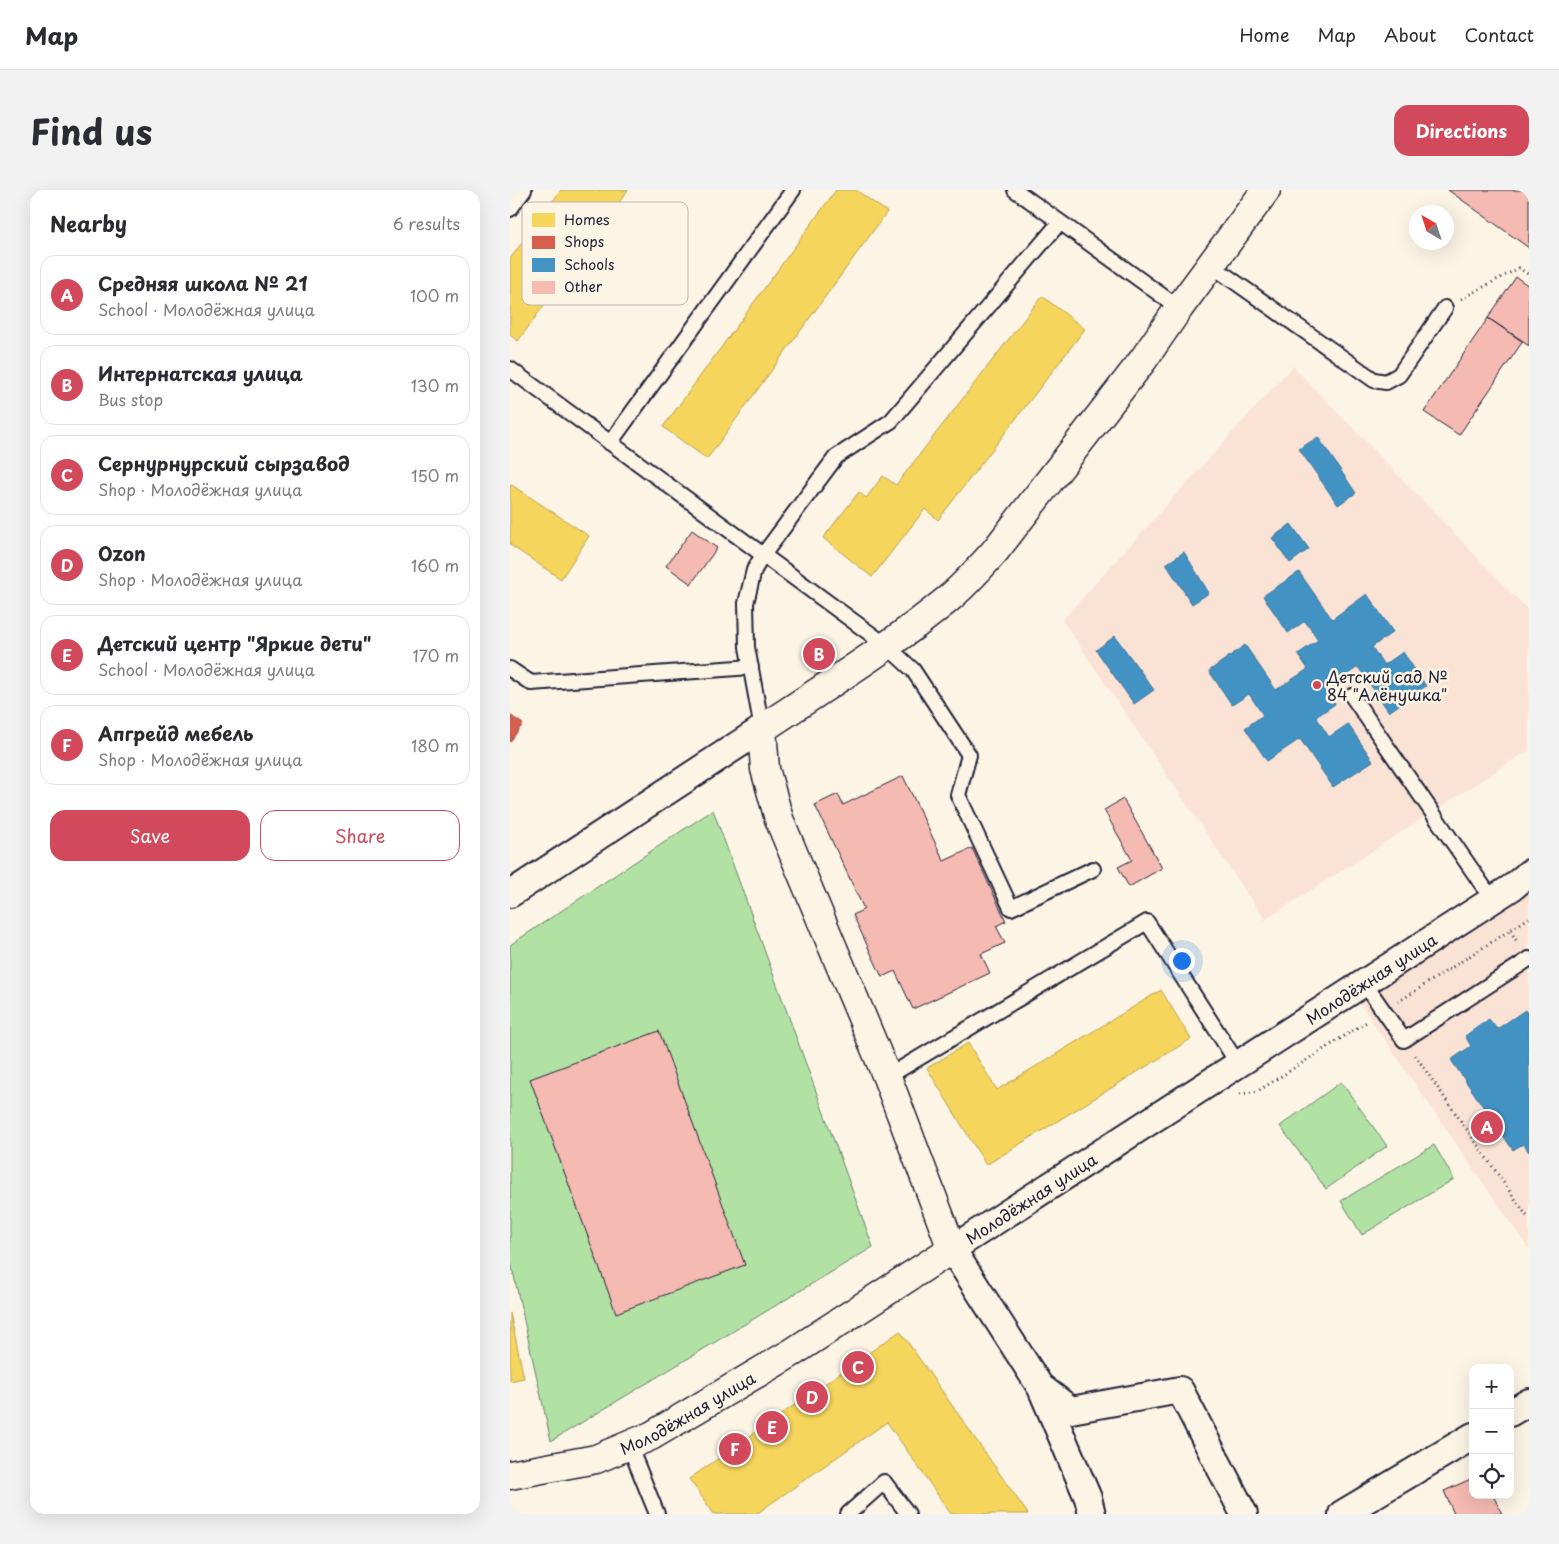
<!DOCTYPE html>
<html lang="en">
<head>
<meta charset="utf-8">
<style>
  body { margin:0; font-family:"Playpen Sans",sans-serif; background:#f2f2f3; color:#2b2b33 }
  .controls { position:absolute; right:15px; bottom:15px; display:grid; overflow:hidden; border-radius:10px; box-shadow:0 5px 20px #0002 }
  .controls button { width:45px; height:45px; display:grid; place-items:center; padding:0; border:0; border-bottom:1px solid #e1e1e2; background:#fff; color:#2b2b33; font:25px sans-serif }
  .compass { position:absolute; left:899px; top:15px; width:45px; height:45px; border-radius:50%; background:#fff; box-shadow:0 5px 20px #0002; rotate:321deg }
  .you { position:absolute; left:671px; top:770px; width:18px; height:18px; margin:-12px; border:4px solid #fff; border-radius:50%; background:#1a73e8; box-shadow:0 0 0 8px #1a73e833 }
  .badge { display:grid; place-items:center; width:32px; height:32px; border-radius:50%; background:#d1495b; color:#fff; font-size:16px; font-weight:700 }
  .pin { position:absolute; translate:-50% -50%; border:2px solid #fff; box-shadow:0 1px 5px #0006 }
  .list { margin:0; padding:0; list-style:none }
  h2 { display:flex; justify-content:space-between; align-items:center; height:65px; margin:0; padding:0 20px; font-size:21px }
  h2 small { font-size:16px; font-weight:400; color:#7c7c81 }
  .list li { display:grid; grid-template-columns:32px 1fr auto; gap:15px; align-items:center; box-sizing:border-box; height:80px; margin:0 10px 10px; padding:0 10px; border:1px solid #e1e1e2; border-radius:15px }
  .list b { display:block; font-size:19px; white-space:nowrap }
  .list p { margin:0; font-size:16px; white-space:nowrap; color:#7c7c81 }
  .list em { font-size:16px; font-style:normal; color:#7c7c81 }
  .actions { display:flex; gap:10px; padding:15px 20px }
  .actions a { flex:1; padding:11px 0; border:1px solid #d1495b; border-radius:15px; text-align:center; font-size:18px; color:#d1495b }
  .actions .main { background:#d1495b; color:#fff }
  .icon { flex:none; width:28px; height:28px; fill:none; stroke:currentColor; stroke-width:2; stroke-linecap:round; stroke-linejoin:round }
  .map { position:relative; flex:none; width:1019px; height:1324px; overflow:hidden; border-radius:15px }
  header { display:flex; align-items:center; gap:30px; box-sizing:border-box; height:70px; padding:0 25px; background:#fff; border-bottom:1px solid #e1e1e2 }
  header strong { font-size:24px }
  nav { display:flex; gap:28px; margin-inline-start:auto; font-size:18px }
  .intro { display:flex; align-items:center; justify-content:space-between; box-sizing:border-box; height:120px; padding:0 30px }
  h1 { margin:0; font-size:35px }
  .button { padding:12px 22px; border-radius:15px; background:#d1495b; color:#fff; font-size:18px; font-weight:700 }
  main { display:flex; gap:30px; padding:0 30px }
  aside { flex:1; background:#fff; border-radius:15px; box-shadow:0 5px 20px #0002 }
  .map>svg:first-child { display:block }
  .built { fill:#fae3d5 }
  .green { fill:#b1e2a3; stroke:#6a826f }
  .homes { fill:#f6d55c; stroke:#b69f52 }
  .shops { fill:#d6604d; stroke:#a04d48 }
  .schools { fill:#4393c3; stroke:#39719a }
  .building { fill:#f5bab1; stroke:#22223b }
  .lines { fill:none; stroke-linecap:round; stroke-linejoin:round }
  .lane-casing { stroke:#22223b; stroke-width:18 }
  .street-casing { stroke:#22223b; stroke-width:30 }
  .secondary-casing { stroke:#22223b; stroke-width:31 }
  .path { stroke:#22223b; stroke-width:3; stroke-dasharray:1 4; stroke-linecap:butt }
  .lane { stroke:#fcf5e5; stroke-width:14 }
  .street { stroke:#fcf5e5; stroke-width:26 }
  .secondary { stroke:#fcf5e5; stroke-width:28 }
  .poi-dot { fill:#d1495b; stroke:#fcf5e5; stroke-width:2 }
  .labels { text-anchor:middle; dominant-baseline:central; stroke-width:5; stroke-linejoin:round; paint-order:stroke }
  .poi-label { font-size:16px; fill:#22223b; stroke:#fcf5e5; text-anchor:start }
  .street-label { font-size:16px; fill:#22223b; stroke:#fcf5e5 }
  .key { fill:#fcf5e5; stroke:#bbb6b2; stroke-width:1 }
  .key-label { font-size:14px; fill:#22223b }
</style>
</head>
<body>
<header>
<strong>Map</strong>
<nav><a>Home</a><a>Map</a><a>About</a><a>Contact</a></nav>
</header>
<div class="intro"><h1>Find us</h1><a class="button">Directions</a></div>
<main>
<aside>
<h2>Nearby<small>6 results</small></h2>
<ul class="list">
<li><span class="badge">A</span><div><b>Средняя школа № 21</b><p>School · Молодёжная улица</p></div><em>100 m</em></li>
<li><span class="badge">B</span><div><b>Интернатская улица</b><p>Bus stop</p></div><em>130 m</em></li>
<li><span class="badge">C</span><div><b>Сернурнурский сырзавод</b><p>Shop · Молодёжная улица</p></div><em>150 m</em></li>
<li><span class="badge">D</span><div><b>Ozon</b><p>Shop · Молодёжная улица</p></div><em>160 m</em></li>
<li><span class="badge">E</span><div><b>Детский центр &quot;Яркие дети&quot;</b><p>School · Молодёжная улица</p></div><em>170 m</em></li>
<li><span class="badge">F</span><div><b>Апгрейд мебель</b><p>Shop · Молодёжная улица</p></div><em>180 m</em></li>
</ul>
<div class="actions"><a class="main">Save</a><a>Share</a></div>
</aside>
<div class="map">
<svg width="1019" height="1324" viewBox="0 0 1019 1324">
  <rect width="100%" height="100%" fill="#fcf5e5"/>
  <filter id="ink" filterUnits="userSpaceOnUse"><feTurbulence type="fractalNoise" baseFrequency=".02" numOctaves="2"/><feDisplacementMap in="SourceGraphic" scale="10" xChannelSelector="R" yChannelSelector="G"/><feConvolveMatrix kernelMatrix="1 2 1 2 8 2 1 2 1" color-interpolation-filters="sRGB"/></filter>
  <g filter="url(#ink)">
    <path class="built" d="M783,176L1019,421V560L755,730L552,430Z
      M1019,699V1060L850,814Z"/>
    <path class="green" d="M203,620L363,1057L41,1251L0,1068V755Z
      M831,892L877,956L816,999L770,936Z
      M924,955L944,989L852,1045L831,1011Z"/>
    <path class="homes" d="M51,0H118L8,151L0,145V69Z
      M326,0H346L377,22L197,269L153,237Z
      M532,106L575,139L428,330L415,319L362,387L313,348L349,302L356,308L373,286L386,295Z
      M0,294L79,346L51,389L0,355Z
      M651,800L681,849L476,975L417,878L458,853L487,900Z
      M0,1123L14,1188L0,1191Z
      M390,1141L518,1324H441L377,1232L246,1324H204L179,1289Z"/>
    <path class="shops" d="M0,525L13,534L0,552Z"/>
    <path class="schools" d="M808,247L846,303L828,315L789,259Z
      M781,334L799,359L780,373L762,348Z
      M674,362L699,403L682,414L656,374Z
      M789,382L822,429L857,404L883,442L862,457L874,475L893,462L916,496L879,522L848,477L815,500L825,514L806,527L819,547L838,534L863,571L823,597L790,549L757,571L735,538L753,525L739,504L722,515L699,481L735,455L766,500L798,479L788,464L808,450L795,431L778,443L753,406Z
      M605,446L644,500L624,514L586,460Z
      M1015,820L1019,826V962L1013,954L1003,960L941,870L961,856L955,846L979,829L987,839Z"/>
    <path class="building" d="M938,0H1016L1019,2V58Z
      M1006,87L1019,96V156L978,128Z
      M978,128L1013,151L949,245L914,222Z
      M182,340L207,358L181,394L156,376Z
      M393,586L434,671L462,658L496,731L486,736L495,753L471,764L480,783L403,819L385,781L372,787L343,725L354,719L305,615L328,604L333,615Z
      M613,609L652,678L619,697L608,677L622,670L594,620Z
      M149,841L235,1075L106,1123L20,889Z
      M963,1288V1305H983L992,1324H944L934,1301Z"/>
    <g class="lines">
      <g class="lane-casing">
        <path id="lane" d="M505,0L550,32
          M0,19L14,0
          M701,75L864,190L876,192L889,185L935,118
          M0,179L377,456L403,480L459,565L448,605L501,718L583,679
          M100,253L283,0
          M0,479L21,493L241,477
          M842,506L982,709
          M252,539L237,457L236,413L244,380L253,365L326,267L381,231L550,32L669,118
          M854,793L894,850L1019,769
          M377,887L637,732L728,874
          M119,1255L147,1324
          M338,1324L374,1292L398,1324"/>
      </g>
      <g class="street-casing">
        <g id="street">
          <path d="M0,704L252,539"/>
          <path d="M532,1198L561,1220L670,1200L734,1324"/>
          <path d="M1000,1223L1019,1212"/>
          <path id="s1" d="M582,1324L578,1308L531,1198L442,1059L1004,696L1019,683"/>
          <path d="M832,1324L963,1246"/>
        </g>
      </g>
      <g class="secondary-casing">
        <g id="secondary">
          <path id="s2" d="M0,1285L86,1269L141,1246L283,1162L442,1059L377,887L269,629L255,579L252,539C314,497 379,458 437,410C455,395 470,378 485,361L633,170L669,118L756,0"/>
        </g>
      </g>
      <path class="path" d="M951,109L1009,78L1019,85
        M1000,741L1008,753
        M888,812L1019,728
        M905,865L1019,1029
        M730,904L748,901L858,831"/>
      <use href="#lane" class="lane"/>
      <use href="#street" class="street"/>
      <use href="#secondary" class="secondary"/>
    </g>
  </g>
  <circle class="poi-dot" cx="807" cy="495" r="5"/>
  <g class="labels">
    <g class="poi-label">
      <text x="817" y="486">Детский сад №<tspan x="817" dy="18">84 "Алёнушка"</tspan></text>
    </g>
    <g class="street-label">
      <text stroke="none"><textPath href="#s1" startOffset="800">Молодёжная улица</textPath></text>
      <text stroke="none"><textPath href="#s1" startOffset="395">Молодёжная улица</textPath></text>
      <text stroke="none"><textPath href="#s2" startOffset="190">Молодёжная улица</textPath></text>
    </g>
  </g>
  <rect x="12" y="12" width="166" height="103" rx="8" class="key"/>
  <rect x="22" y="23" width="23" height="14" fill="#f6d55c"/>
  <rect x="22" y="46" width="23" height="13" fill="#d6604d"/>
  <rect x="22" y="68" width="23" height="14" fill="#4393c3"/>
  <rect x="22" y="91" width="23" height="13" fill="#f5bab1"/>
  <g class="key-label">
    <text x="54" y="35">Homes</text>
    <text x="54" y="57">Shops</text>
    <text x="54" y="80">Schools</text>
    <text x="54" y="102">Other</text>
  </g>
</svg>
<div class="controls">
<button>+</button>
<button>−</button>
<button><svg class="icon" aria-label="locate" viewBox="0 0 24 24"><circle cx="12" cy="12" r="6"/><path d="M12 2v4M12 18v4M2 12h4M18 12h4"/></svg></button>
</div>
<svg class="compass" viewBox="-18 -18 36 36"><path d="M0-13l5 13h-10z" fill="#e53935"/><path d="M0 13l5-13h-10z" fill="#7c7c81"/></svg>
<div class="you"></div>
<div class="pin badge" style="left:977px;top:937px">A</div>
<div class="pin badge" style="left:309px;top:464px">B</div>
<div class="pin badge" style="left:348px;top:1177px">C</div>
<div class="pin badge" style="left:302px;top:1207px">D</div>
<div class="pin badge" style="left:262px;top:1237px">E</div>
<div class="pin badge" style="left:225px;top:1259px">F</div>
</div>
</main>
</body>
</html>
